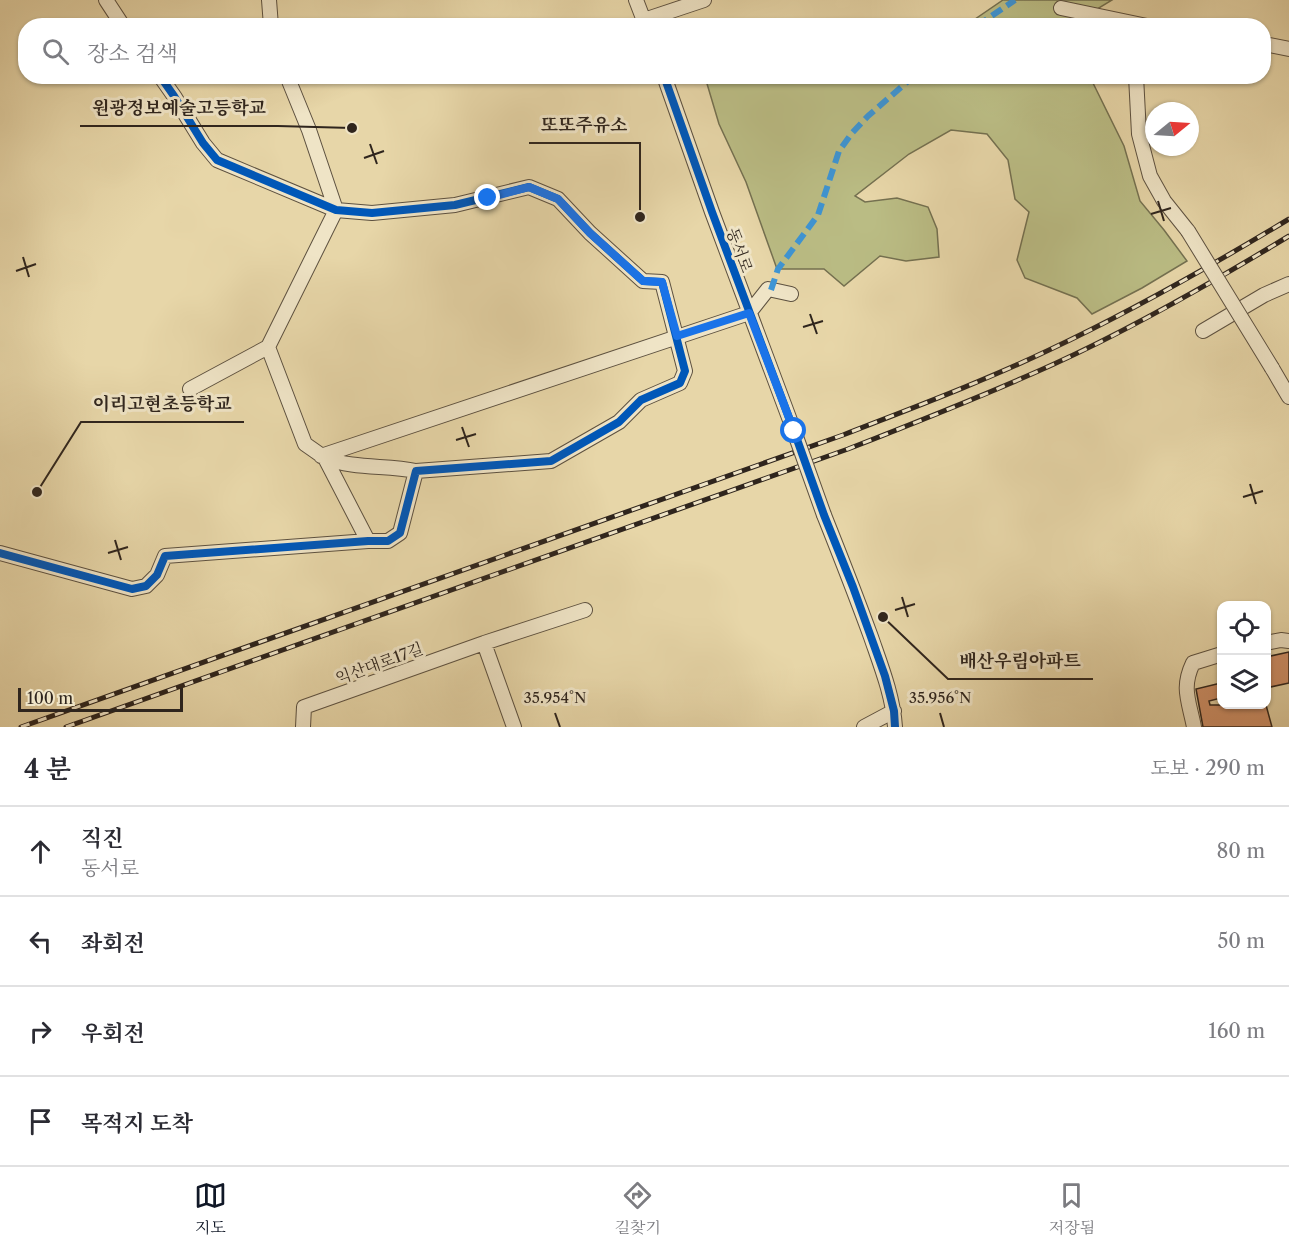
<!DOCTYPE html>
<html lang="ko">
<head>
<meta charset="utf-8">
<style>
  body { margin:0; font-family:"Libre Caslon Text","Noto Serif KR",serif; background:#f7f7f7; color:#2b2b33 }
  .controls { position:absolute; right:18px; bottom:18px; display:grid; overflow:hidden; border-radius:12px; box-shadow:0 2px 4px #0004 }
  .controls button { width:54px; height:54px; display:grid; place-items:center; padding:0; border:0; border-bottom:2px solid #e1e1e2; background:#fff; color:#2b2b33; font:30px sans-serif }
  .compass { position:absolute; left:1145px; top:102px; width:54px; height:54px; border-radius:50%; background:#fff; box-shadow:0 2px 4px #0004; rotate:72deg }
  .scale { position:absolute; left:18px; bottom:15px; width:165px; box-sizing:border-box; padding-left:6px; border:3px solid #2f251d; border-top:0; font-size:16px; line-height:21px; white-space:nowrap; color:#2f251d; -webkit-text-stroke:4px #efe4c6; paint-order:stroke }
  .stop { position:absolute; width:18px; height:18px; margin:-14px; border:4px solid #1a73e8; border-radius:50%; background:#fff }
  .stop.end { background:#1a73e8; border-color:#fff; box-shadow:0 2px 6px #0008 }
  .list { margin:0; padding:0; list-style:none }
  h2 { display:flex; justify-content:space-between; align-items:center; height:78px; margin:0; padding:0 24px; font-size:26px }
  h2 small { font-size:20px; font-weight:400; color:#7c7c81 }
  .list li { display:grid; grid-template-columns:39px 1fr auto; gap:18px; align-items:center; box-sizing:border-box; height:90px; padding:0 24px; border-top:2px solid #e1e1e2 }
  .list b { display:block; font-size:22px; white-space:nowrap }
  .list p { margin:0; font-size:20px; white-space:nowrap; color:#7c7c81 }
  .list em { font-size:20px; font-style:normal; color:#7c7c81 }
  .icon { flex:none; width:33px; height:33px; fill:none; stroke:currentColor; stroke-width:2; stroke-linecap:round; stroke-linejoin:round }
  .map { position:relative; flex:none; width:1289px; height:727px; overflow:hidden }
  .search { position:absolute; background:#fff; box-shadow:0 2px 4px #0004; left:18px; right:18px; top:18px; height:66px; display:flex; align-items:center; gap:15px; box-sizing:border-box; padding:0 21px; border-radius:24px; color:#7c7c81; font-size:22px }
  .sheet { height:438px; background:#fff }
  nav { display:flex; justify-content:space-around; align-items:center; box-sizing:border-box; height:84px; border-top:2px solid #e1e1e2; background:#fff; font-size:16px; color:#7c7c81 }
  nav a { display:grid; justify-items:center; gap:3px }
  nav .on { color:#111827 }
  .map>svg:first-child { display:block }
  .green { fill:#babc84; stroke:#747050; stroke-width:1.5 }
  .building { fill:#d1926a; stroke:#2f251d; stroke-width:1.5 }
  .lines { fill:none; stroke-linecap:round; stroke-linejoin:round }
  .minor-casing { stroke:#5d5140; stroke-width:16 }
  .minor { stroke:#efe4c6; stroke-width:14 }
  .rail-casing { stroke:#2f251d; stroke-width:5 }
  .rail { stroke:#efe4c6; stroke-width:3; stroke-dasharray:9; stroke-linecap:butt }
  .minor-bridge-casing { stroke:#5d5140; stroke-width:16; stroke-linecap:butt }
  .minor-bridge { stroke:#efe4c6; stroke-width:14 }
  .quiet { stroke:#3d95d5; stroke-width:6; stroke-dasharray:12 6; stroke-linecap:butt }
  .cycleway-casing { stroke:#efe4c6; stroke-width:11 }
  .cycleway { stroke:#0057b8; stroke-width:8 }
  .route { stroke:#1a73e8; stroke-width:8 }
  .ticks { fill:none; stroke:#2f251d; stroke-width:2 }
  .labels { text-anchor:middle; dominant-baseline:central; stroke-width:6; stroke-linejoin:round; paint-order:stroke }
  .street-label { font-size:16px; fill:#2f251d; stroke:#efe4c6 }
  .ticks-label { font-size:15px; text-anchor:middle; fill:#2f251d; stroke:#efe4c6; stroke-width:6; stroke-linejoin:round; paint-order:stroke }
  .leader { fill:none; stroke:#2f251d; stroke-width:2 }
  .callout-dot { fill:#2f251d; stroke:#efe4c6; stroke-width:2 }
  .callout-label { font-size:18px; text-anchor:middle; font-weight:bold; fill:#2f251d; stroke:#efe4c6; stroke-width:6; stroke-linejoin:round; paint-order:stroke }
</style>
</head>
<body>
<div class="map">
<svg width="1289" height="727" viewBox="0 0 1289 727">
  <rect width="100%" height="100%" fill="#e7d6a8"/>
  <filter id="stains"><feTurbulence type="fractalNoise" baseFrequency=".00333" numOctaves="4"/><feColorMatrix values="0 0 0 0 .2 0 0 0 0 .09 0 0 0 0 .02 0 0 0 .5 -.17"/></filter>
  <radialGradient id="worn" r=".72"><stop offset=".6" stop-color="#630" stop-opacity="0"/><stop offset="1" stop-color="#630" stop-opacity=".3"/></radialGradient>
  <path class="green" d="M1003,0H1112L1074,23L1073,25L965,26Z
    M705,77H1090L1124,146L1140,201L1164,230L1187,261L1142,288L1092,314L1077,298L1025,278L1017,260L1029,212L1015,199L1008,160L987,134L951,130L909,154L855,196L865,202L897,198L928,207L937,229L939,257L906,261L880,256L844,286L824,269H777L746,182L719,124Z"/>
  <path class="building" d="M1289,652V683L1266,688V657Z
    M1221,683V698L1209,701L1210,705H1266L1272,727H1203L1196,689Z"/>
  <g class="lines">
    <g class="minor-casing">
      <path id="minor" d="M106,0L123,26
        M269,0L271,26
        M636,0L646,26
        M1061,8L1147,26
        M644,20L704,0
        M1264,44L1289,49
        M287,76L309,130L336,210L268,347L305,444L325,458L368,541
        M664,76L712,212L794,431
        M1136,76L1139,134L1150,176L1164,201L1188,231
        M1203,331L1264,295L1289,284
        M1272,368L1289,397
        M190,389L268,347
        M321,456L749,313L768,289L791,294
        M325,458C354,469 386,465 416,471
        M824,515C840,555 856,596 871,637C881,666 893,696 895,727
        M0,553L132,589L146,586L157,575L165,556L368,541H388L400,533L416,471L551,461L619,422L641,400L680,383L685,371L662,282L643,281L590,233L558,199L529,187L455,205L372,213L336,210L217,160L203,143L174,96L160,76
        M484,643L514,727
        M1266,643L1281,640L1289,641
        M303,727L304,707L484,643L585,610
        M864,727L894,711
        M1194,727C1189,701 1181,688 1193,663L1222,654"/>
    </g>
    <use href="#minor" class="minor"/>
    <g class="rail-casing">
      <path id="rail" d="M21,727L843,435C912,408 982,382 1049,350C1132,311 1211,266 1289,219
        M66,727L848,449C917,422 986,395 1054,364C1135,327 1213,282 1289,236"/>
    </g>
    <use href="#rail" class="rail"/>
    <g class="minor-bridge-casing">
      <path id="minor-bridge" d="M1188,231L1272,368
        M794,431L824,515"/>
    </g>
    <use href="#minor-bridge" class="minor-bridge"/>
    <path class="quiet" d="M977,26L1015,0
      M771,290L778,269L818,215L839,151L852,133L868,116L914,76"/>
    <g class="cycleway-casing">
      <path id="cycleway" d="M664,76L712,212L794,431L824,515L853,587L885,676L894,711L895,727
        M0,553L132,589L146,586L157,575L165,556L368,541H388L400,533L416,471L551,461L619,422L641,400L680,383L685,371L662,282L643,281L590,233L558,199L529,187L455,205L372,213L336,210L217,160L203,143L174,96L160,76"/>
    </g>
    <use href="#cycleway" class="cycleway"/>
  </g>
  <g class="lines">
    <path class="route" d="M488,198L529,187L558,199L590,233L643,281L662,282L677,336L749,313L794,431"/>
  </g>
  <path class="ticks" d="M370,144L377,164M364,158L384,151M1158,201L1164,221M1151,214L1171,208M23,257L29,277M16,271L36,264M810,314L817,334M803,327L823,321M462,427L469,447M456,440L476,434M1250,484L1256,504M1243,497L1263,491M115,540L121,560M108,553L128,547M902,597L908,617M895,610L915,604M555,713L560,727M940,713L944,727"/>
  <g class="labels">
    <g class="street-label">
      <text transform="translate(740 250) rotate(70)">동서로</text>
      <text transform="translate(379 663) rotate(-20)">익산대로17길</text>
    </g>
  </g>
  <g class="ticks-label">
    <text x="555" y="703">35.954°N</text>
    <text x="940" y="703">35.956°N</text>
  </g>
  <path class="leader" d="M352 128L278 126H80M640 217L640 143H529M37 492L81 422H244M883 617L948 679H1093"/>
  <g class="callout-dot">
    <circle cx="352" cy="128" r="6"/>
    <circle cx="640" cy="217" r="6"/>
    <circle cx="37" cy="492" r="6"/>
    <circle cx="883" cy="617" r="6"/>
  </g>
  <g class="callout-label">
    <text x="179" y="114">원광정보예술고등학교</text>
    <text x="584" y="131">또또주유소</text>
    <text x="162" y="410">이리고현초등학교</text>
    <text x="1020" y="667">배산우림아파트</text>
  </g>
  <rect width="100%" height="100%" filter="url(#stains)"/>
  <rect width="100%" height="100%" fill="url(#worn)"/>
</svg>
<div class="controls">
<button><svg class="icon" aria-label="locate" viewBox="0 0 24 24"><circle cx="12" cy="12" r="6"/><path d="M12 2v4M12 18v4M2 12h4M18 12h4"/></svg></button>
<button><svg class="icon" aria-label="layers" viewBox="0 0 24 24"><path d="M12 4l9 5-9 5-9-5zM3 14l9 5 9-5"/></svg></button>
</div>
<svg class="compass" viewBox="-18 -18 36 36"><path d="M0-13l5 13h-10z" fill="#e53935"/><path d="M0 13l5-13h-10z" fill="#7c7c81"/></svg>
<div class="scale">100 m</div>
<div class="stop" style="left:794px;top:431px"></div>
<div class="stop end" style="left:488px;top:198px"></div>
<div class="search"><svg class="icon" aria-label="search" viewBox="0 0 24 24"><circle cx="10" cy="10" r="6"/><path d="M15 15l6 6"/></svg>장소 검색</div>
</div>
<section class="sheet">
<h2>4 분<small>도보 · 290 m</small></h2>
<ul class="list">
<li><svg class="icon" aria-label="ahead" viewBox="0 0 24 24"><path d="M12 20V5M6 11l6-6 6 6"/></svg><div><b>직진</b><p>동서로</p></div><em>80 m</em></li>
<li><svg class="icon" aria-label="left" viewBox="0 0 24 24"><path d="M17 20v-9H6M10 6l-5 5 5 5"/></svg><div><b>좌회전</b></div><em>50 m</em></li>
<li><svg class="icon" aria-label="right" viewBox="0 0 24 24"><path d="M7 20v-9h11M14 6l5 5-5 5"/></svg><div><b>우회전</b></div><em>160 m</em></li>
<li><svg class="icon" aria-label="arrive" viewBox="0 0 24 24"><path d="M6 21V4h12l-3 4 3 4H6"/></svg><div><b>목적지 도착</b></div></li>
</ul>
</section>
<nav>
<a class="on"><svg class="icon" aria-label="map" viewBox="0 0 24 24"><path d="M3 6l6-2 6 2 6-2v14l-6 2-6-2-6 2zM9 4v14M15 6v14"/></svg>지도</a>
<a><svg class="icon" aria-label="directions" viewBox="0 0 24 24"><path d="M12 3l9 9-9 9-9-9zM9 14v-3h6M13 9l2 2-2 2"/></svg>길찾기</a>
<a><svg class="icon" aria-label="saved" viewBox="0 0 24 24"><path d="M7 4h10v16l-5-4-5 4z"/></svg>저장됨</a>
</nav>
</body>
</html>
